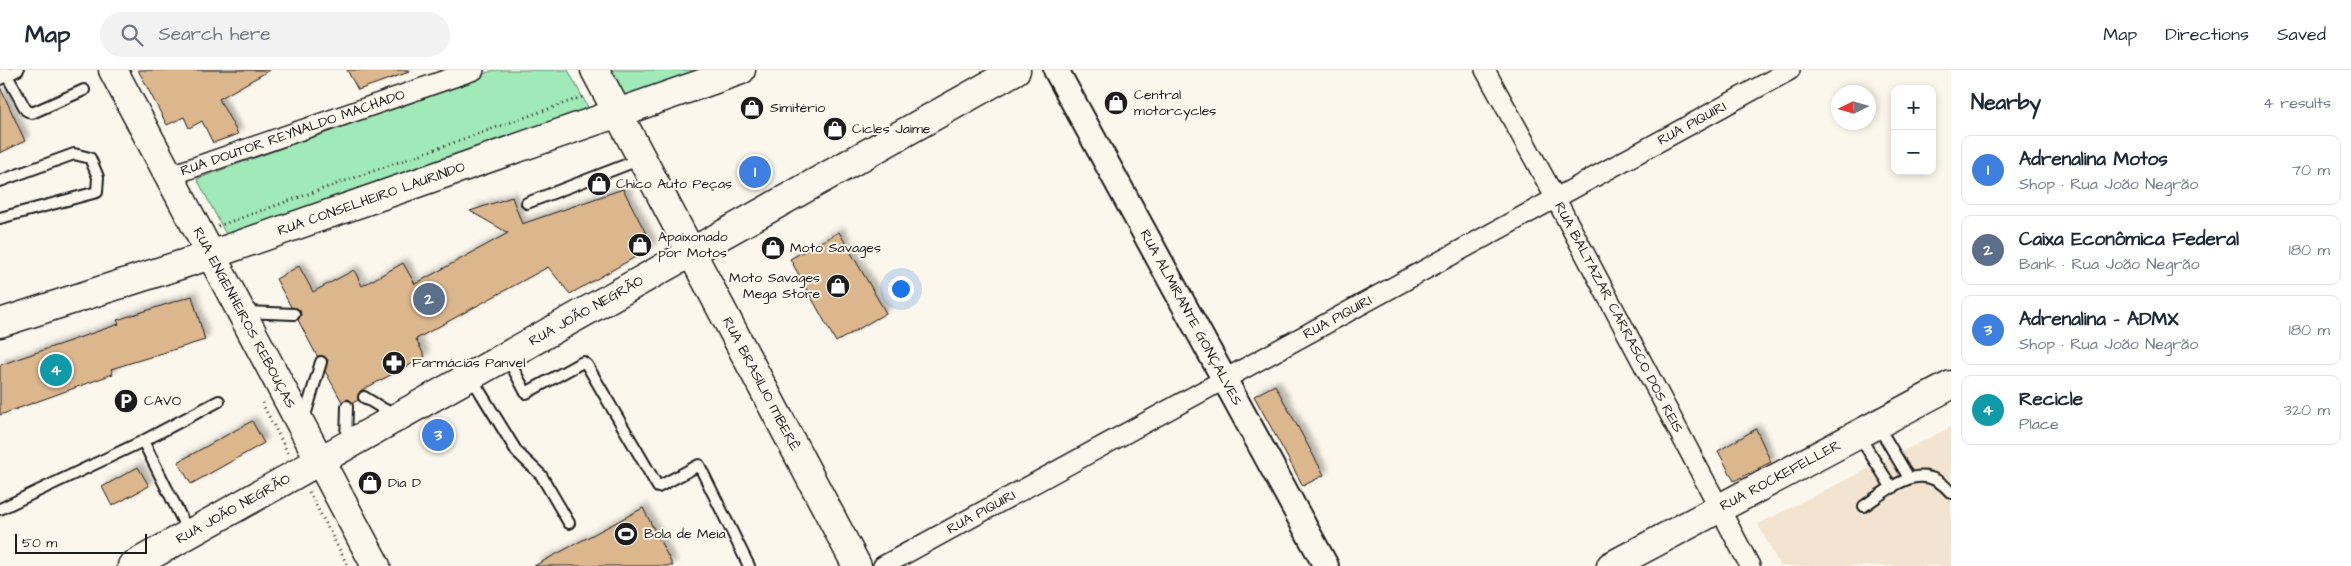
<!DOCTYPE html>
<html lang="en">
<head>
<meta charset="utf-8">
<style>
  body { margin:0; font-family:"Architects Daughter",sans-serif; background:#f2f2f3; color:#1f2937 }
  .controls { position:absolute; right:15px; top:15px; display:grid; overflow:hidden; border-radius:10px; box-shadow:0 2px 8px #0003 }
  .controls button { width:45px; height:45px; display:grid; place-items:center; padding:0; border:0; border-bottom:1px solid #e0e1e3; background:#fff; color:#1f2937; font:25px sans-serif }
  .compass { position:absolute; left:1831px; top:15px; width:45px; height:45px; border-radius:50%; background:#fff; box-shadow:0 2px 8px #0003; rotate:265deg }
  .scale { position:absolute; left:15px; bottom:12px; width:132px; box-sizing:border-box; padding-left:5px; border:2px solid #1c1c1c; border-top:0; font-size:14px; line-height:18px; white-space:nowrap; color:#1c1c1c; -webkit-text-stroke:4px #fbf7ec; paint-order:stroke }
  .you { position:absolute; left:900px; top:218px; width:18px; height:18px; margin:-12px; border:4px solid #fff; border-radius:50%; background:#1a73e8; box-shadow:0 0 0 8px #1a73e833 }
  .badge { display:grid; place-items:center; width:32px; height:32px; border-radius:50%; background:#b45309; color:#fff; font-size:16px; font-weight:700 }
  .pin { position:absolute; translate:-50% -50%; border:2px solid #fff; box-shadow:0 1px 5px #0006 }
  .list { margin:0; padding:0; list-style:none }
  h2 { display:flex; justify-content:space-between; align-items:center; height:65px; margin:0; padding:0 20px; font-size:21px }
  h2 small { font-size:16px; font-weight:400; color:#747a83 }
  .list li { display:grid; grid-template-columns:32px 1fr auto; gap:15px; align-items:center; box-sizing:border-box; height:70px; margin:0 10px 10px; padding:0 10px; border:1px solid #e0e1e3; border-radius:10px }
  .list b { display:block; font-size:19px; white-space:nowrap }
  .list p { margin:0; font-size:16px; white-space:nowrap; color:#747a83 }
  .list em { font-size:16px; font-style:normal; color:#747a83 }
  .icon { flex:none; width:28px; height:28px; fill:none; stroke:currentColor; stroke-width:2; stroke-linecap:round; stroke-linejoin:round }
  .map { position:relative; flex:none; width:1951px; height:496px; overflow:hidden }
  header { display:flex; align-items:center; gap:30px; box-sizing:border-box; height:70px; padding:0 25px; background:#fff; border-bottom:1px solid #e0e1e3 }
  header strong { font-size:24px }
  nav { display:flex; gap:28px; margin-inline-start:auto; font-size:18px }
  .search { width:350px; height:45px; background:#f2f2f3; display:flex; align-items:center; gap:12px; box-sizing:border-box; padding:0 18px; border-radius:28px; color:#747a83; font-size:19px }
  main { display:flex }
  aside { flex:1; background:#fff }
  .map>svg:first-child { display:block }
  .built { fill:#f2e4d0 }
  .green { fill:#a0e9b8; stroke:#5e826a }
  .building { fill:#dcb68d; stroke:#1c1c1c; filter:url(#shadow) }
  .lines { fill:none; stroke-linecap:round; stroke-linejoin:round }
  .service-casing { stroke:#1c1c1c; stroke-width:14 }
  .minor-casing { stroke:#1c1c1c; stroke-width:22 }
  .tertiary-casing { stroke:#1c1c1c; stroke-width:28 }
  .secondary-casing { stroke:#1c1c1c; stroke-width:31 }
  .primary-casing { stroke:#1c1c1c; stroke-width:31 }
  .path { stroke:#1c1c1c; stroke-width:3; stroke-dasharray:1 4; stroke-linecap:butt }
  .service { stroke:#fbf7ec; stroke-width:10 }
  .minor { stroke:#fbf7ec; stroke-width:19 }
  .tertiary { stroke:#fbf7ec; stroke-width:24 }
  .secondary { stroke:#fbf7ec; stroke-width:28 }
  .primary { stroke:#fbf7ec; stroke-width:28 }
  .labels { text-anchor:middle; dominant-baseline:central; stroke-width:4; stroke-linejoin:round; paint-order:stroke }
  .poi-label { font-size:14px; fill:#1c1c1c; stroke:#fbf7ec; text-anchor:start }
  .street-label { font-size:14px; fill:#1c1c1c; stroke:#fbf7ec }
</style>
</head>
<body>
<header>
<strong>Map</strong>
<div class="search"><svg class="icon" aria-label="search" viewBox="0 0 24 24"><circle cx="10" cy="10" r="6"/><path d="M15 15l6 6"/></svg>Search here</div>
<nav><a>Map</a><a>Directions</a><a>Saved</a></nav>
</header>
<main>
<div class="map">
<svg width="1951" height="496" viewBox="0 0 1951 496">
  <defs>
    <filter id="shadow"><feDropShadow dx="4.5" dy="-4.5" stdDeviation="2.5" flood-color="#0004"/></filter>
  </defs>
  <rect width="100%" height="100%" fill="#fbf7ec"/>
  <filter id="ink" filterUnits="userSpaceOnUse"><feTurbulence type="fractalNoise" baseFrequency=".02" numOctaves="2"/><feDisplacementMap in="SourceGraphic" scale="10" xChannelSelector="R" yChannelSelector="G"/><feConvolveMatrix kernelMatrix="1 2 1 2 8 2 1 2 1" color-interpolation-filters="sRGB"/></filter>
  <g filter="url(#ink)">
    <path class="built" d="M1951,357V496H1780L1758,454Z"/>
    <path class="green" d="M494,0H568L589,39L229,170L197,109Z
      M598,0H714L622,29Z"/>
    <path class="building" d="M138,0H270L219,29L238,64L213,73L202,51L189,58L184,47L167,55Z
      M347,0H408L409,2L358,20Z
      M0,17L25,71L0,83Z
      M623,119L653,177L570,224L548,197L416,269L425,287L360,321L358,330L353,333L348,329L342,332L325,301L328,290L323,286H317L298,250L301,245L300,240L291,237L276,209L299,196L313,222L354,200L362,216L403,193L415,214L508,163L470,141L512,127L522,154Z
      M839,162L886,243L836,272L790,189Z
      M192,226L205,270L111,299L113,304L0,345V295L119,254L117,250Z
      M1275,315L1324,405L1303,416L1254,326Z
      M252,351L264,373L191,414L178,392Z
      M1756,359L1771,392L1734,411L1718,381Z
      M138,397L149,416L112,436L102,417Z
      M643,438L673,496H534Z"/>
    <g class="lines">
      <g class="service-casing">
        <path id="service" d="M4,0L26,40L32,43L84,20
          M0,9L18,0
          M0,111L74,84L90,88L98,107L97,122L0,148
          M527,133L641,89
          M245,242L294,244
          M507,287L526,323L579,294L583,292L587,295L658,417L699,395L749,496
          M471,307L517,382L541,405L569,453
          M364,327L395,346
          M304,349L321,292
          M1878,356L1909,408
          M1859,366L1892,418
          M143,371L219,331
          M346,373L347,336
          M1864,436C1892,417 1923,388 1951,423
          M0,439L143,371L189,463"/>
      </g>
      <g class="minor-casing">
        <g id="minor">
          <path id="s1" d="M1485,0L1550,118L1750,496"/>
          <path id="s2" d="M169,106L474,0"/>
          <path id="s3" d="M883,496L1790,0"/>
        </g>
      </g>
      <g class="tertiary-casing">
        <g id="tertiary">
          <path id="s4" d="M1056,0L1326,496"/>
        </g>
      </g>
      <g class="secondary-casing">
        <g id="secondary">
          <path id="s5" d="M595,0L857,496"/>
          <path id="s6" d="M132,496L1016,0"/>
          <path id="s7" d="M376,496L211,185L741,0"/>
        </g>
      </g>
      <g class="primary-casing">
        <g id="primary">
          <path d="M0,253L211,185L113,0"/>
          <path id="s8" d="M1611,496L1951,315"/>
        </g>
      </g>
      <path class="path" d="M218,156L585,26
        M262,333L288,383
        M309,422L348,496"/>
      <use href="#service" class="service"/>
      <use href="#minor" class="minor"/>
      <use href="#tertiary" class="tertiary"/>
      <use href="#secondary" class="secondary"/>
      <use href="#primary" class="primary"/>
    </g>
  </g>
  <defs>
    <g id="shop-disc" transform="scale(1.25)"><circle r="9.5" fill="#1c1c1c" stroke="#fbf7ec"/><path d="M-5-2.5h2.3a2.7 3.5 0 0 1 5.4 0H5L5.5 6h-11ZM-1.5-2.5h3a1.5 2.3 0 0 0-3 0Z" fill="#fff"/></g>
    <g id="pharmacy-disc" transform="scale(1.25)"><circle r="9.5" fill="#1c1c1c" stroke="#fbf7ec"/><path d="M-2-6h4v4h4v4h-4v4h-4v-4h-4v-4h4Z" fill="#fff"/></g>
    <g id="parking-disc" transform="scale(1.25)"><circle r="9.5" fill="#1c1c1c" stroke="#fbf7ec"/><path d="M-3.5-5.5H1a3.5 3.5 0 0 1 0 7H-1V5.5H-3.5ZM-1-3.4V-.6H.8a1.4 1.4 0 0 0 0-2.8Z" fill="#fff"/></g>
    <g id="stadium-disc" transform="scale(1.25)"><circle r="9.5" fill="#1c1c1c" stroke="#fbf7ec"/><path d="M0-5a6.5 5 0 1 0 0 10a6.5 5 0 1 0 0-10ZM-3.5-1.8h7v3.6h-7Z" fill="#fff"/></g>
  </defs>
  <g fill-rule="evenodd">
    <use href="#shop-disc" x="1116" y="33"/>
    <use href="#shop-disc" x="752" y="38"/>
    <use href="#shop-disc" x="835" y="59"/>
    <use href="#shop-disc" x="599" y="114"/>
    <use href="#shop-disc" x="640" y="175"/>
    <use href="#shop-disc" x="773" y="178"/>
    <use href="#shop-disc" x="838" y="216"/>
    <use href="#pharmacy-disc" x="394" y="293"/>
    <use href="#parking-disc" x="126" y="331"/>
    <use href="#shop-disc" x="370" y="413"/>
    <use href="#stadium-disc" x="626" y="464"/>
  </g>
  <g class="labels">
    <g class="poi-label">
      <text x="1134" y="25">Central<tspan x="1134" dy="16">motorcycles</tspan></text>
      <text x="770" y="38">Simitério</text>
      <text x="852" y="59">Cicles Jaime</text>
      <text x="616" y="114">Chico Auto Peças</text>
      <text x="658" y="167">Apaixonado<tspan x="658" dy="16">por Motos</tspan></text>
      <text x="790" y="178">Moto Savages</text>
      <text x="820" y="208" text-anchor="end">Moto Savages<tspan x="820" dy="16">Mega Store</tspan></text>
      <text x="412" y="293">Farmácias Panvel</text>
      <text x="144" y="331">CAVO</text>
      <text x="388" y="413">Dia D</text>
      <text x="644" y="464">Bola de Meia</text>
    </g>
    <g class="street-label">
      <text stroke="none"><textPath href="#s3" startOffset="922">RUA PIQUIRI</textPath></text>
      <text stroke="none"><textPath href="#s2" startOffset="131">RUA DOUTOR REYNALDO MACHADO</textPath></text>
      <text stroke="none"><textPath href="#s7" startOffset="522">RUA CONSELHEIRO LAURINDO</textPath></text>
      <text stroke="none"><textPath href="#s6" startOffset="521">RUA JOÃO NEGRÃO</textPath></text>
      <text stroke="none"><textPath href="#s1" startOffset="281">RUA BALTAZAR CARRASCO DOS REIS</textPath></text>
      <text transform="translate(244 248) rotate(62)">RUA ENGENHEIROS REBOUÇAS</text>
      <text stroke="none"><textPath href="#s4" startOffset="282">RUA ALMIRANTE GONÇALVES</textPath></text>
      <text stroke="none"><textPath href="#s3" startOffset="518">RUA PIQUIRI</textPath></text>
      <text stroke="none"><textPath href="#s5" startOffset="355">RUA BRASÍLIO ITIBERÊ</textPath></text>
      <text stroke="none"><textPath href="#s8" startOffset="192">RUA ROCKEFELLER</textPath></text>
      <text stroke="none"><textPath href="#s6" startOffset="116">RUA JOÃO NEGRÃO</textPath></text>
      <text stroke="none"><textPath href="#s3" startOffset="112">RUA PIQUIRI</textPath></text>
    </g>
  </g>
</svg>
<div class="controls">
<button>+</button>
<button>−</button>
</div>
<svg class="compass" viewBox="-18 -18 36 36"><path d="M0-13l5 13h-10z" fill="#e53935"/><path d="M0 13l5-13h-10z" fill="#747a83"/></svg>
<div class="scale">50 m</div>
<div class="you"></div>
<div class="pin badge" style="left:755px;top:102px;background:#3f7fe0">1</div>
<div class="pin badge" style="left:429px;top:229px;background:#5c6f8a">2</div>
<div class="pin badge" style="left:438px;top:365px;background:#3f7fe0">3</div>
<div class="pin badge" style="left:56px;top:300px;background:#0f9aa8">4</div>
</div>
<aside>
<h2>Nearby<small>4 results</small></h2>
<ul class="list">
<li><span class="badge" style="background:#3f7fe0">1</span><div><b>Adrenalina Motos</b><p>Shop · Rua João Negrão</p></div><em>70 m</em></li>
<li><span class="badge" style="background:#5c6f8a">2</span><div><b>Caixa Econômica Federal</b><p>Bank · Rua João Negrão</p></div><em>180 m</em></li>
<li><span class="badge" style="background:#3f7fe0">3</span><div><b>Adrenalina - ADMX</b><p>Shop · Rua João Negrão</p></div><em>180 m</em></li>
<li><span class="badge" style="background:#0f9aa8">4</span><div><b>Recicle</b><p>Place</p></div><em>320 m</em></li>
</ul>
</aside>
</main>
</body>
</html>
